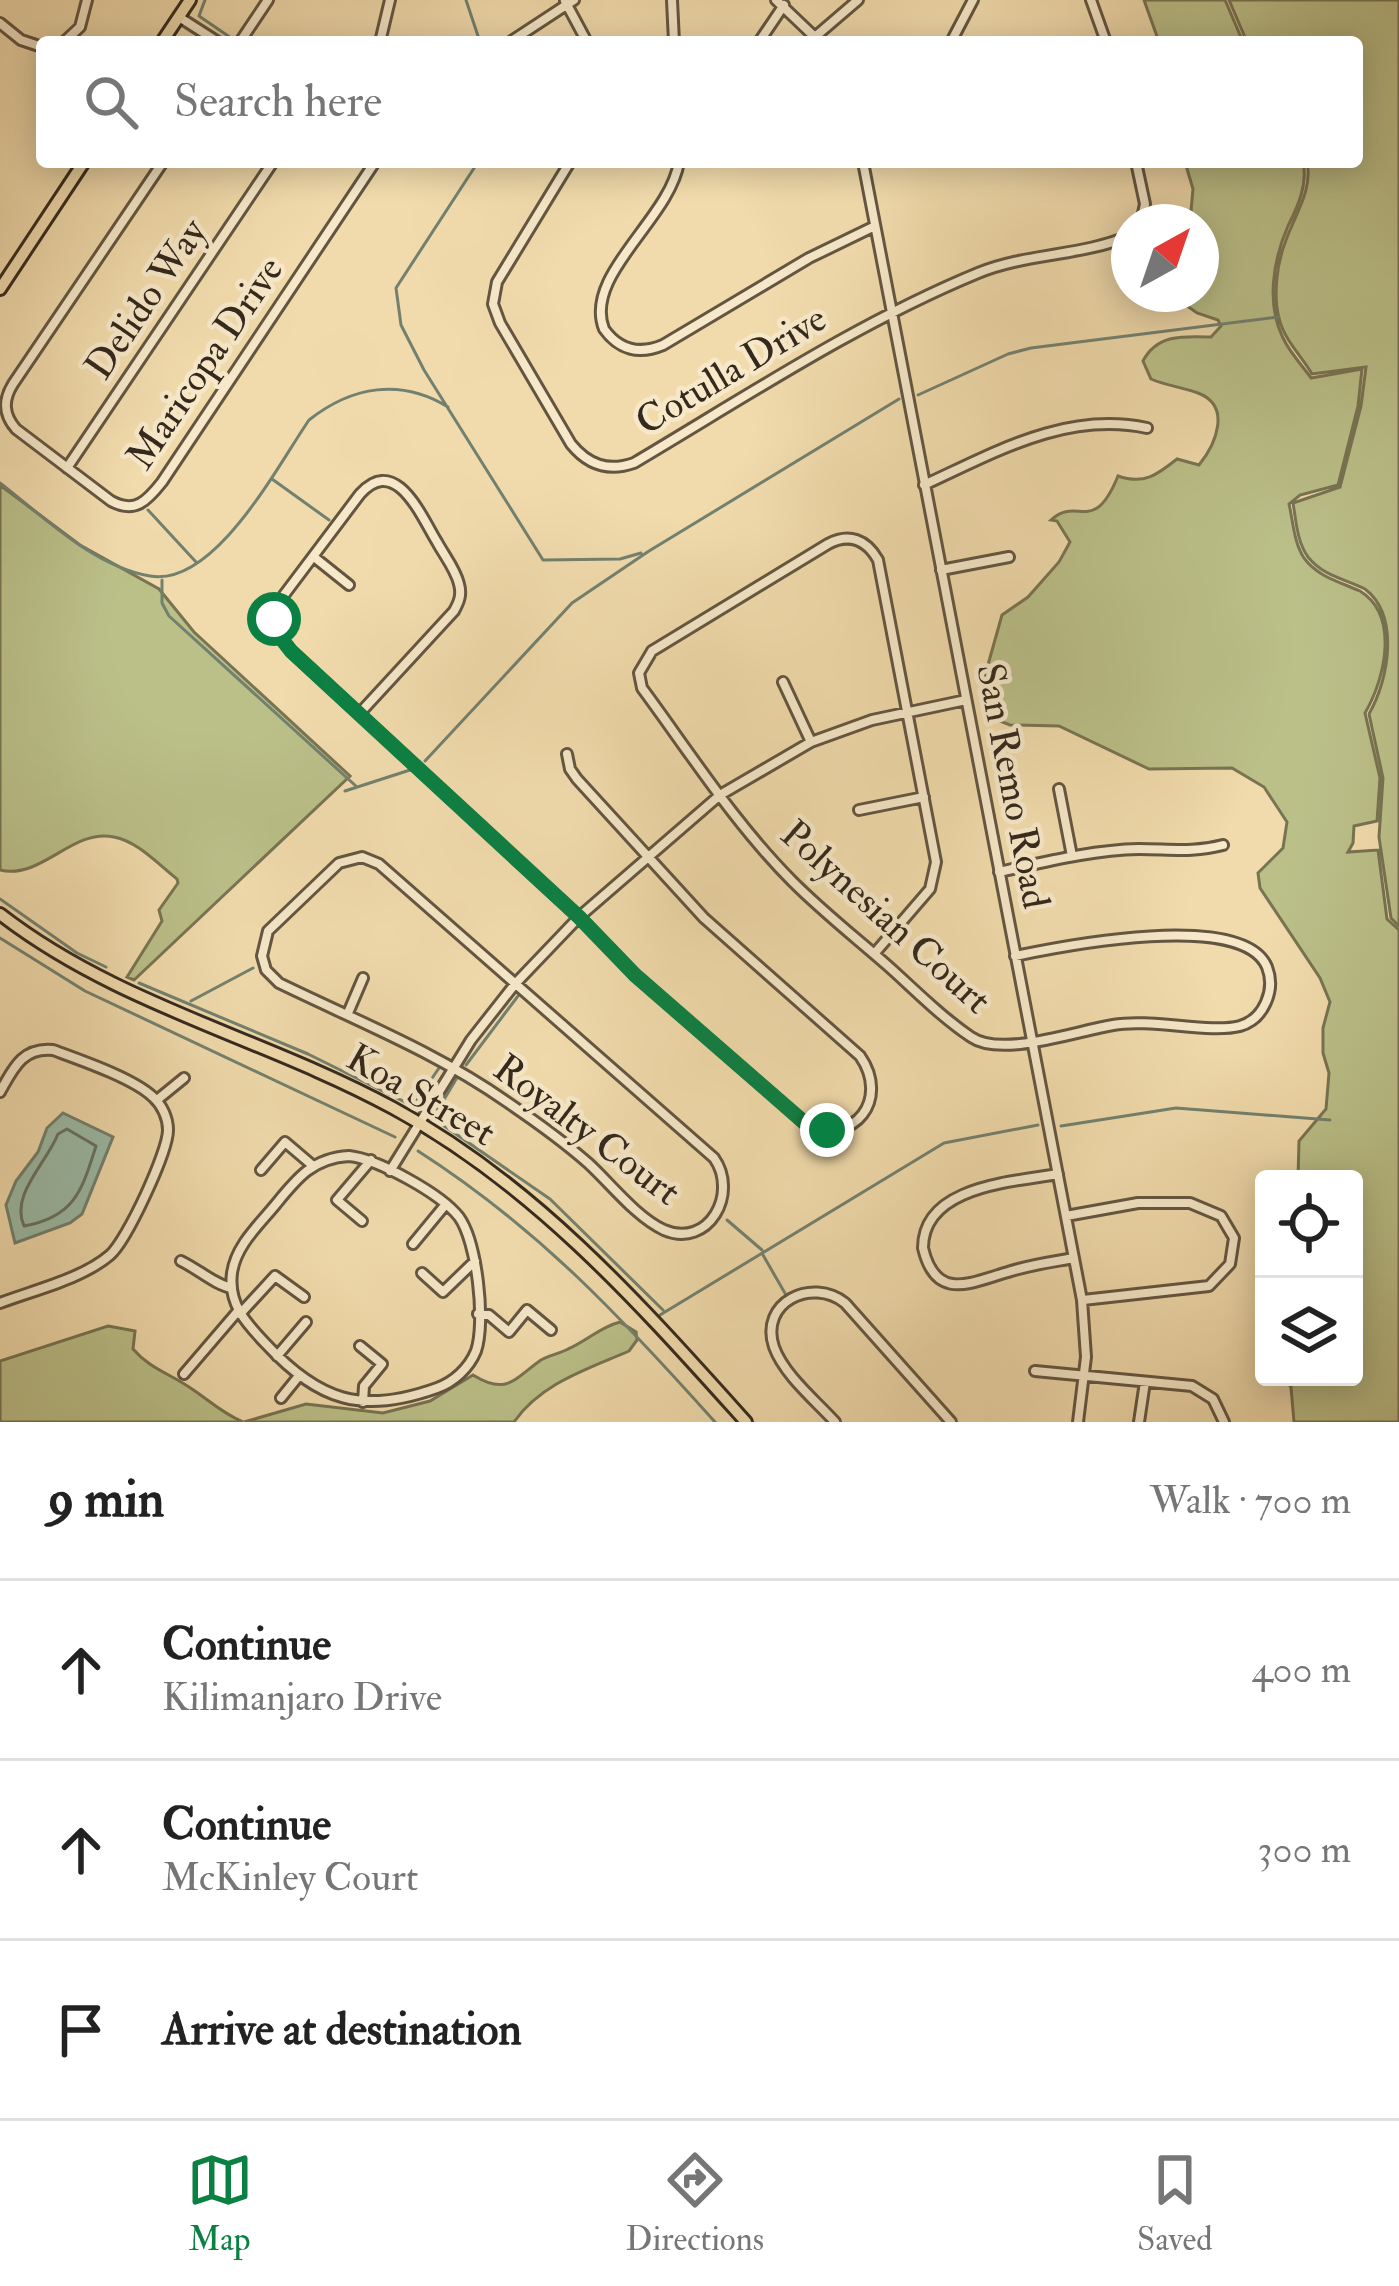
<!DOCTYPE html>
<html lang="en">
<head>
<meta charset="utf-8">
<style>
  body { margin:0; font-family:"IM FELL Double Pica",serif; background:#f2f2f2; color:#222 }
  .controls { position:absolute; right:36px; bottom:36px; display:grid; overflow:hidden; border-radius:12px; box-shadow:0 6px 30px #0003 }
  .controls button { width:108px; height:108px; display:grid; place-items:center; padding:0; border:0; border-bottom:3px solid #e0e0e0; background:#fff; color:#222; font:60px sans-serif }
  .compass { position:absolute; left:1111px; top:204px; width:108px; height:108px; border-radius:50%; background:#fff; box-shadow:0 6px 30px #0003; rotate:40deg }
  .stop { position:absolute; width:36px; height:36px; margin:-27px; border:9px solid #0b8043; border-radius:50%; background:#fff }
  .stop.end { background:#0b8043; border-color:#fff; box-shadow:0 3px 12px #0008 }
  .list { margin:0; padding:0; list-style:none }
  h2 { display:flex; justify-content:space-between; align-items:center; height:156px; margin:0; padding:0 48px; font-size:51px }
  h2 small { font-size:39px; font-weight:400; color:#767676 }
  .list li { display:grid; grid-template-columns:78px 1fr auto; gap:36px; align-items:center; box-sizing:border-box; height:180px; padding:0 48px; border-top:3px solid #e0e0e0 }
  .list b { display:block; font-size:45px; white-space:nowrap }
  .list p { margin:0; font-size:39px; white-space:nowrap; color:#767676 }
  .list em { font-size:39px; font-style:normal; color:#767676 }
  .icon { flex:none; width:66px; height:66px; fill:none; stroke:currentColor; stroke-width:2; stroke-linecap:round; stroke-linejoin:round }
  .map { position:relative; flex:none; width:1399px; height:1422px; overflow:hidden }
  .search { position:absolute; background:#fff; box-shadow:0 6px 30px #0003; left:36px; right:36px; top:36px; height:132px; display:flex; align-items:center; gap:30px; box-sizing:border-box; padding:0 42px; border-radius:12px; color:#767676; font-size:45px }
  .sheet { height:696px; background:#fff }
  nav { display:flex; justify-content:space-around; align-items:center; box-sizing:border-box; height:168px; border-top:3px solid #e0e0e0; background:#fff; font-size:33px; color:#767676 }
  nav a { display:grid; justify-items:center; gap:6px }
  nav .on { color:#0b8043 }
  .map>svg:first-child { display:block }
  .green { fill:#bbc089; stroke:#787453; stroke-width:3 }
  .water { fill:#9bbba6; stroke:#72816f; stroke-width:3 }
  .lines { fill:none; stroke-linecap:round; stroke-linejoin:round }
  .shore { stroke:#687262; stroke-width:3 }
  .stream { stroke:#72816f; stroke-width:3 }
  .minor-casing { stroke:#635641; stroke-width:14 }
  .major-casing { stroke:#34291d; stroke-width:16 }
  .minor { stroke:#f6e8c9; stroke-width:8 }
  .major { stroke:#f1dbac; stroke-width:10 }
  .route { stroke:#0b8043; stroke-width:15 }
  .labels { text-anchor:middle; dominant-baseline:central; stroke-width:9; stroke-linejoin:round; paint-order:stroke }
  .street-label { font-size:39px; fill:#34291d; stroke:#f6e8c9 }
</style>
</head>
<body>
<div class="map">
<svg width="1399" height="1422" viewBox="0 0 1399 1422">
  <rect width="100%" height="100%" fill="#f1dbac"/>
  <filter id="stains"><feTurbulence type="fractalNoise" baseFrequency=".00167" numOctaves="4"/><feColorMatrix values="0 0 0 0 .2 0 0 0 0 .09 0 0 0 0 .02 0 0 0 .5 -.17"/></filter>
  <radialGradient id="worn" r=".72"><stop offset=".6" stop-color="#630" stop-opacity="0"/><stop offset="1" stop-color="#630" stop-opacity=".3"/></radialGradient>
  <path class="green" d="M1144,0H1225L1243,42H1159Z
    M1229,0H1399V926L1391,918L1379,837L1383,778L1369,714C1390,677 1399,615 1365,589C1345,579 1323,576 1308,557C1297,542 1296,520 1293,503L1340,487L1361,406L1366,367L1312,374C1301,355 1284,340 1279,318C1273,295 1277,264 1285,243C1294,216 1313,191 1307,162H1357V42H1247Z
    M1185,162H1303C1308,184 1298,206 1288,226C1273,260 1266,304 1283,338C1290,353 1302,365 1311,378L1362,369L1358,406L1338,485L1300,495L1289,504C1293,521 1294,543 1304,558C1318,577 1340,582 1360,591C1399,615 1386,677 1365,713L1380,778L1377,821L1354,826L1353,843L1348,852L1378,850L1387,919L1399,930V1422H1294L1291,1387L1283,1377H1354V1179H1298L1299,1141L1326,1109L1329,1073L1323,1053V1028L1330,1002L1320,978L1260,888L1258,873L1283,848L1287,822L1264,787L1232,768L1149,769L1059,726L1010,725L987,716L980,693L1002,615L1028,597L1059,562L1070,542L1057,521L1051,520C1078,495 1093,537 1118,476C1144,485 1157,475 1177,459L1199,465C1216,444 1232,406 1198,393C1182,387 1167,386 1151,379L1143,361C1157,334 1184,336 1211,337L1221,326L1218,320L1197,313L1173,296L1201,294V222H1190L1193,189Z
    M0,485L80,545L159,589L194,632L350,776L134,980L127,977L162,921L159,910L178,883L177,879C159,865 137,841 114,837C72,828 42,880 0,870Z
    M620,1322L636,1332L637,1340L629,1351C588,1369 541,1383 514,1422H244L306,1404L383,1413L430,1401L473,1375C507,1396 514,1379 541,1360C549,1355 559,1354 568,1349C587,1341 600,1327 620,1322Z
    M108,1326L135,1331L133,1349C150,1369 171,1374 192,1389C210,1401 222,1413 243,1422H0V1361Z"/>
  <path class="water" d="M63,1113L113,1137L82,1214L70,1223L15,1243L6,1205L16,1181L38,1152L47,1128Z"/>
  <g class="lines">
    <path class="shore" d="M67,1129L96,1146C82,1190 75,1217 24,1226C10,1195 46,1164 58,1134Z"/>
    <path class="stream" d="M205,0L199,16L234,40
      M466,0L480,42
      M478,162L396,288L401,325L424,370L543,560L620,559L641,553
      M918,395L1008,354L1031,348L1278,317
      M272,479L329,520
      M0,483C44,517 93,566 150,576C215,587 278,465 309,420C352,386 401,378 448,407
      M148,510L196,562
      M162,580V603L169,616L357,787
      M425,761L572,603L649,551L899,399
      M345,791L410,770
      M0,899L77,953L106,967
      M0,938L85,991L395,1137
      M139,983L308,1054L413,1106L439,1068
      M191,1001L253,968
      M466,1065L518,996
      M458,1076L436,1113L440,1123L550,1199L663,1310
      M1061,1126L1176,1108L1330,1120
      M418,1151C538,1228 621,1317 715,1422
      M727,1220L762,1250
      M763,1255L786,1295
      M660,1315L944,1143L1038,1125"/>
    <g class="minor-casing">
      <path id="minor" d="M672,0L674,42
        M776,0L820,42
        M1091,0L1106,42
        M565,1L587,42
        M179,17L218,42
        M0,23L21,40L42,47
        M816,36L858,0
        M64,42L80,27L87,0
        M240,42L268,0
        M380,42L390,0
        M510,42L574,0
        M759,42L784,5
        M951,42L973,0
        M163,162L13,384C3,400 3,414 16,429L111,501C135,514 147,501 162,482L375,162
        M570,162L497,282L493,304L500,323L571,444C588,465 608,472 634,463C747,396 857,323 978,273C1027,253 1082,256 1129,236
        M679,162C670,219 583,275 604,329C619,350 639,355 663,345L809,258L875,226
        M863,162L1082,1300L1086,1357L1078,1422
        M1136,162L1145,204L1141,222
        M67,468L273,162
        M924,485C996,452 1066,411 1147,428
        M314,557L349,585
        M941,570L1009,557
        M783,682L811,742
        M359,714L454,611C459,602 462,595 459,584C456,570 444,555 437,542C421,516 396,454 360,494L284,595L274,619L277,633L291,651L579,917L635,975L806,1124C855,1146 890,1099 860,1056L704,918L577,779L570,769L567,754
        M1059,789L1072,856
        M859,810L924,797
        M362,857L379,864L714,1158C739,1193 709,1249 664,1230C636,1217 611,1184 588,1163C563,1141 535,1121 507,1102C436,1052 357,1021 279,983L266,970L262,956L268,931L339,863Z
        M999,872C1045,862 1092,850 1139,849C1170,849 1193,853 1223,845
        M874,954L930,889L936,862L878,560C866,539 849,533 828,544L652,651L639,673L642,688C690,753 735,824 793,882C823,912 856,938 888,966C915,990 941,1017 971,1037C1001,1058 1076,1031 1113,1025C1151,1018 1209,1034 1240,1026C1264,1019 1276,990 1267,967C1243,910 1063,946 1015,956
        M348,1013L363,978
        M0,1092C13,1069 22,1047 53,1050C80,1060 133,1078 153,1097C162,1105 168,1118 168,1130C168,1152 127,1240 110,1255C82,1279 34,1290 0,1303
        M157,1100L184,1078
        M349,1156C378,1159 441,1194 459,1217C477,1242 486,1322 476,1351C469,1368 454,1382 437,1388C362,1415 319,1401 266,1344C246,1323 228,1304 232,1273C236,1245 259,1225 276,1204C297,1178 313,1158 349,1156Z
        M261,1170L285,1142L312,1165
        M390,1171L471,1040L515,984L579,917L720,795L811,742L872,720L966,700
        M1058,1174C1012,1182 923,1186 923,1248C936,1303 972,1282 1008,1272C1029,1265 1052,1262 1074,1258
        M1066,1216L1138,1203H1190L1221,1216L1234,1238L1230,1264L1209,1286L1083,1300
        M362,1221L337,1200L371,1160
        M413,1244L446,1204
        M181,1261C198,1269 215,1285 232,1288
        M422,1273L443,1292L475,1261
        M240,1314L275,1276L304,1297
        M478,1314L489,1315L509,1332L527,1310L551,1330
        M360,1346L382,1364L364,1386L363,1402
        M277,1356L306,1322
        M1035,1371L1192,1386L1213,1399L1224,1422
        M184,1374L238,1311
        M281,1398L298,1377
        M835,1422C816,1401 784,1375 774,1347C759,1302 812,1277 845,1303L951,1422
        M1139,1422L1145,1382"/>
    </g>
    <g class="major-casing">
      <path id="major" d="M162,42L190,0
        M0,289L84,162
        M0,914C117,1005 264,1038 393,1108C535,1185 639,1303 746,1422"/>
    </g>
    <use href="#minor" class="minor"/>
    <use href="#major" class="major"/>
  </g>
  <g class="lines">
    <path class="route" d="M274,619L277,633L291,651L579,917L635,975L806,1124L827,1130"/>
  </g>
  <g class="labels">
    <g class="street-label">
      <text transform="translate(146 299) rotate(-56)">Delido Way</text>
      <text transform="translate(205 363) rotate(-56)">Maricopa Drive</text>
      <text transform="translate(731 370) rotate(-31)">Cotulla Drive</text>
      <text transform="translate(1013 786) rotate(79)">San Remo Road</text>
      <text transform="translate(886 917) rotate(42)">Polynesian Court</text>
      <text transform="translate(421 1095) rotate(30)">Koa Street</text>
      <text transform="translate(587 1130) rotate(37)">Royalty Court</text>
    </g>
  </g>
  <rect width="100%" height="100%" filter="url(#stains)"/>
  <rect width="100%" height="100%" fill="url(#worn)"/>
</svg>
<div class="controls">
<button><svg class="icon" aria-label="locate" viewBox="0 0 24 24"><circle cx="12" cy="12" r="6"/><path d="M12 2v4M12 18v4M2 12h4M18 12h4"/></svg></button>
<button><svg class="icon" aria-label="layers" viewBox="0 0 24 24"><path d="M12 4l9 5-9 5-9-5zM3 14l9 5 9-5"/></svg></button>
</div>
<svg class="compass" viewBox="-18 -18 36 36"><path d="M0-13l5 13h-10z" fill="#e53935"/><path d="M0 13l5-13h-10z" fill="#767676"/></svg>
<div class="stop" style="left:274px;top:619px"></div>
<div class="stop end" style="left:827px;top:1130px"></div>
<div class="search"><svg class="icon" aria-label="search" viewBox="0 0 24 24"><circle cx="10" cy="10" r="6"/><path d="M15 15l6 6"/></svg>Search here</div>
</div>
<section class="sheet">
<h2>9 min<small>Walk · 700 m</small></h2>
<ul class="list">
<li><svg class="icon" aria-label="ahead" viewBox="0 0 24 24"><path d="M12 20V5M6 11l6-6 6 6"/></svg><div><b>Continue</b><p>Kilimanjaro Drive</p></div><em>400 m</em></li>
<li><svg class="icon" aria-label="ahead" viewBox="0 0 24 24"><path d="M12 20V5M6 11l6-6 6 6"/></svg><div><b>Continue</b><p>McKinley Court</p></div><em>300 m</em></li>
<li><svg class="icon" aria-label="arrive" viewBox="0 0 24 24"><path d="M6 21V4h12l-3 4 3 4H6"/></svg><div><b>Arrive at destination</b></div></li>
</ul>
</section>
<nav>
<a class="on"><svg class="icon" aria-label="map" viewBox="0 0 24 24"><path d="M3 6l6-2 6 2 6-2v14l-6 2-6-2-6 2zM9 4v14M15 6v14"/></svg>Map</a>
<a><svg class="icon" aria-label="directions" viewBox="0 0 24 24"><path d="M12 3l9 9-9 9-9-9zM9 14v-3h6M13 9l2 2-2 2"/></svg>Directions</a>
<a><svg class="icon" aria-label="saved" viewBox="0 0 24 24"><path d="M7 4h10v16l-5-4-5 4z"/></svg>Saved</a>
</nav>
</body>
</html>
